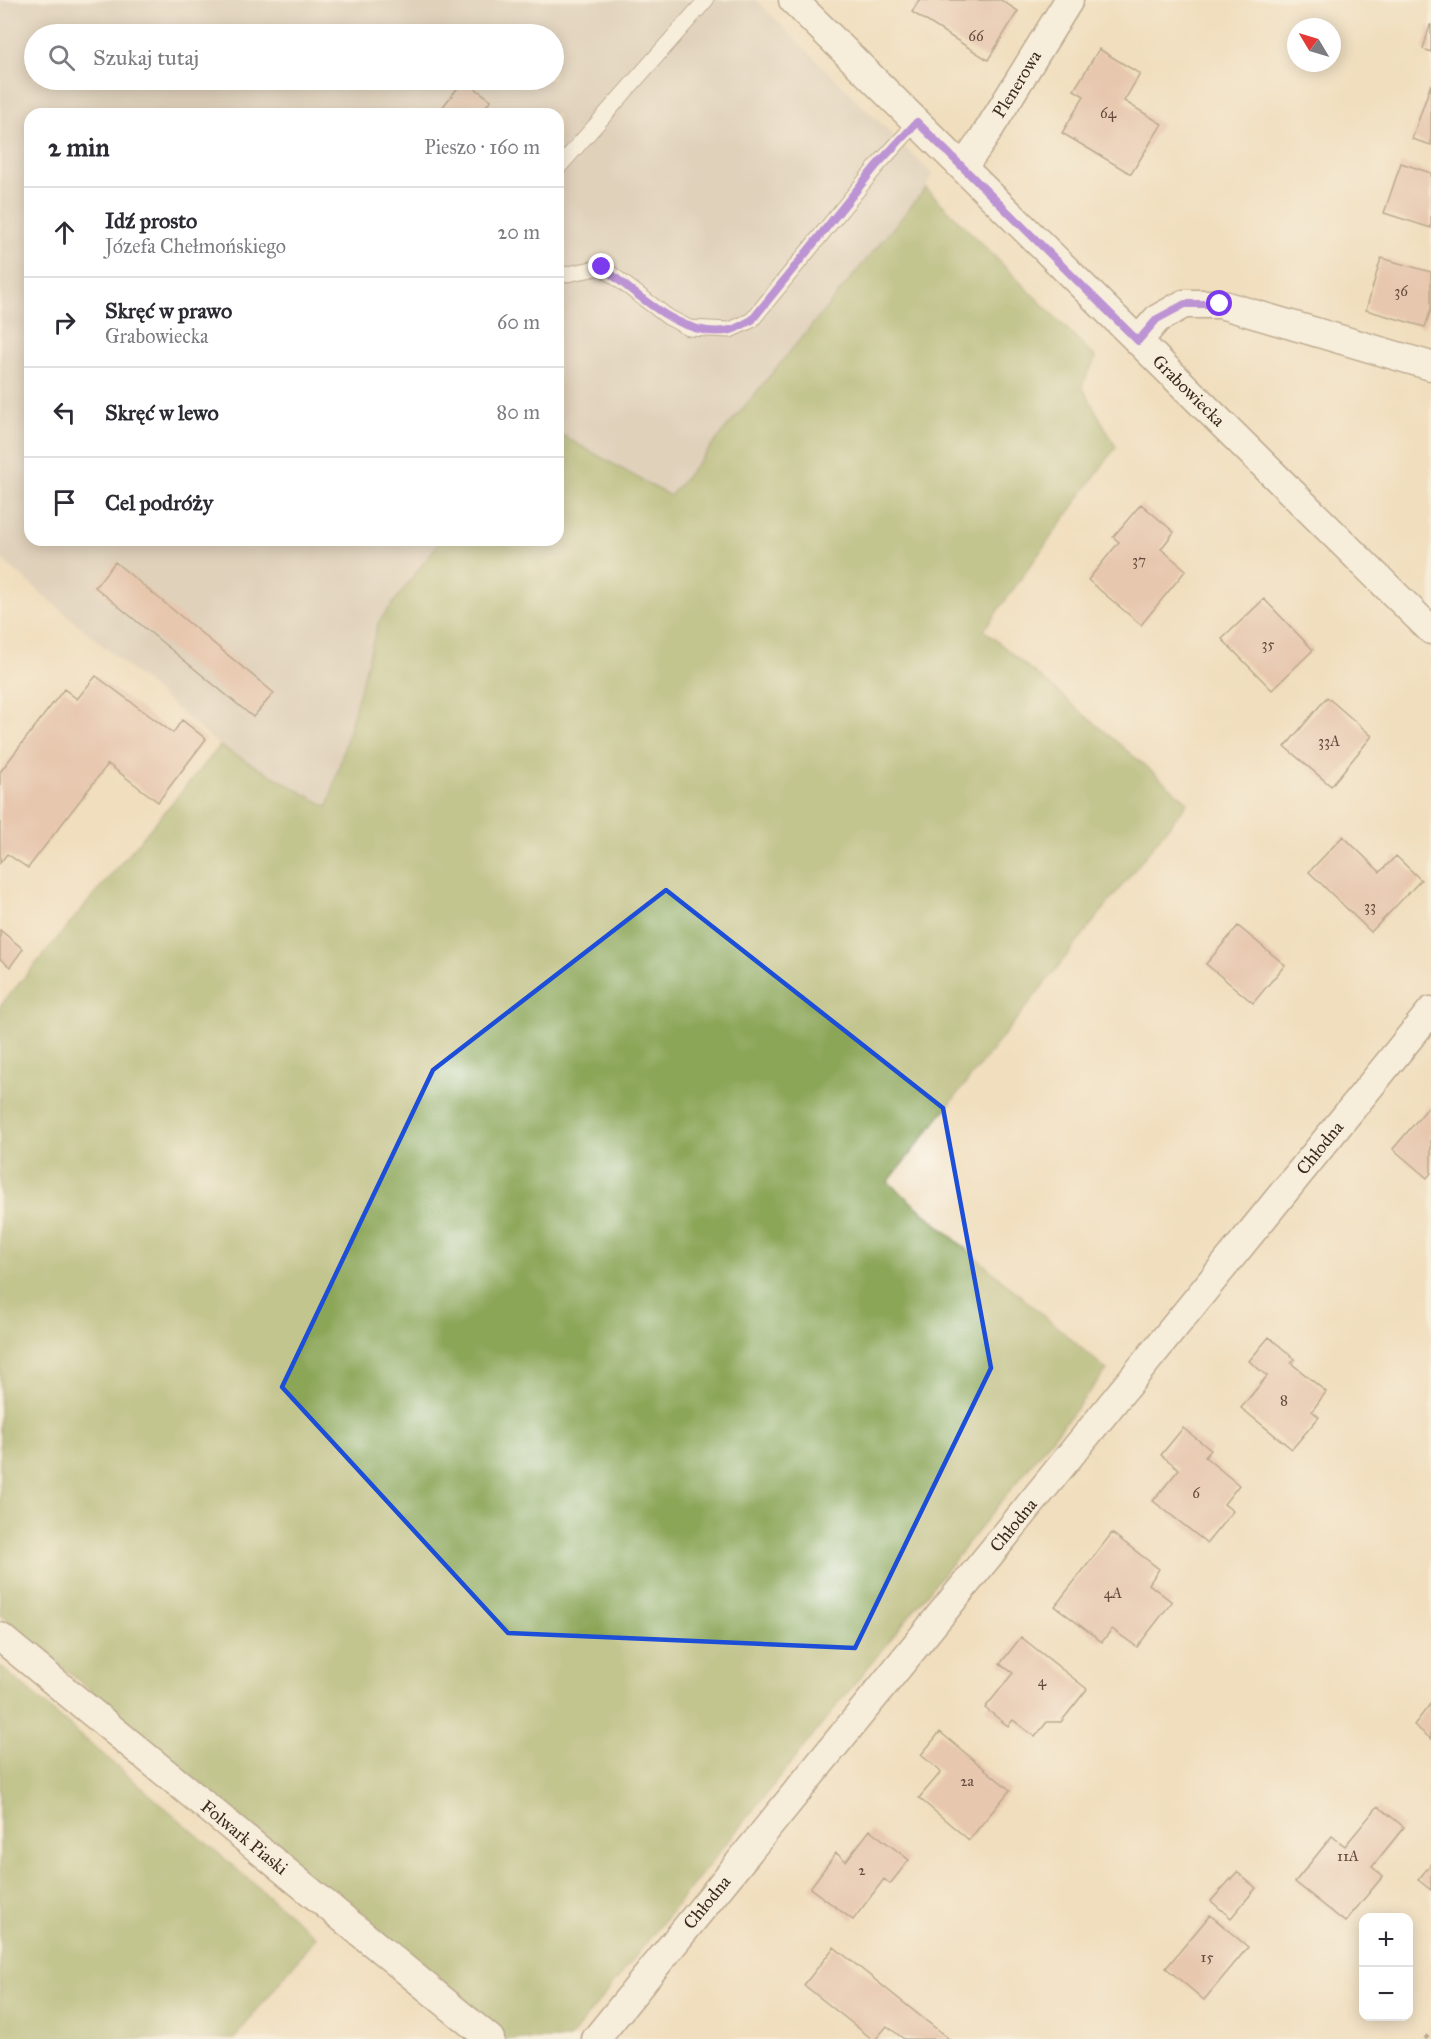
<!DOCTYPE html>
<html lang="pl">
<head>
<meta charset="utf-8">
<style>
  body { margin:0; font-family:"IM FELL Great Primer",serif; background:#f2f2f3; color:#2b2b33 }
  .controls { position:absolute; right:18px; bottom:18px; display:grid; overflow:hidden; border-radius:12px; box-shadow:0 3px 15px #0003 }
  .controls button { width:54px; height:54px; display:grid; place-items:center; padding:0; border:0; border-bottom:2px solid #e1e1e2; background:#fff; color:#2b2b33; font:30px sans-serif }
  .compass { position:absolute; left:1287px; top:18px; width:54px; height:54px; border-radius:50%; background:#fff; box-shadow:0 3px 15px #0003; rotate:308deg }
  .stop { position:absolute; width:18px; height:18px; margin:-14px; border:4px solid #7c3aed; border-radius:50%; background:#fff }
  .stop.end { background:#7c3aed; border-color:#fff; box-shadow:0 2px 6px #0008 }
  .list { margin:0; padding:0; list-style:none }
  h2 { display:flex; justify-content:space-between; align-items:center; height:78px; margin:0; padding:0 24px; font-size:26px }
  h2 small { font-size:20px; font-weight:400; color:#7c7c81 }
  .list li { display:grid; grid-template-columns:39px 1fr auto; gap:18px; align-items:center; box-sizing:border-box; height:90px; padding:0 24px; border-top:2px solid #e1e1e2 }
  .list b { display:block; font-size:22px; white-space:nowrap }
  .list p { margin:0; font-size:20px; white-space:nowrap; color:#7c7c81 }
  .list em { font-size:20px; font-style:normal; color:#7c7c81 }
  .icon { flex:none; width:33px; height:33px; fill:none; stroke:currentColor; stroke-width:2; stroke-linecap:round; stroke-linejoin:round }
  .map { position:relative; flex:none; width:1431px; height:2039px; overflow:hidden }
  .search { position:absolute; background:#fff; box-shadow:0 3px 15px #0003; left:24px; top:24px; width:540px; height:66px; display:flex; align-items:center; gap:15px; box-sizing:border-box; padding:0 21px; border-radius:33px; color:#7c7c81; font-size:22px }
  .panel { position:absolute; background:#fff; box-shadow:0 3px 15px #0003; left:24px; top:108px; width:540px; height:438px; border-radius:18px }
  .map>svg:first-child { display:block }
  .industrial { fill:#ccc2b9; fill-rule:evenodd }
  .forest { fill:#8ca658; stroke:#64683b; stroke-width:1.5 }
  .building { fill:#ddac9d }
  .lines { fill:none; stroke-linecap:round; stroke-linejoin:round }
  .lane-casing { stroke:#7a6956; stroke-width:17 }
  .street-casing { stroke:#7a6956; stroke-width:31 }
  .path { stroke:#7a6956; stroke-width:4; stroke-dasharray:4.5 4.5; stroke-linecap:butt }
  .lane { stroke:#fff; stroke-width:15 }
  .street { stroke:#fff; stroke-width:28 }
  .route { stroke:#7c3aed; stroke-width:8 }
  .marked { fill:none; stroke:#1d4ed8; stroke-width:4.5; stroke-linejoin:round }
  .labels { text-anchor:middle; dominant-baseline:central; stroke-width:5; stroke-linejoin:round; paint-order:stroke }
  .number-label { font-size:15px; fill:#644a3e }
  .street-label { font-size:18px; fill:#3b2a1e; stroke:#fff }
</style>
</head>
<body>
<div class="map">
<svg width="1431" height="2039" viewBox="0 0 1431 2039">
  <rect width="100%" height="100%" fill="#fff"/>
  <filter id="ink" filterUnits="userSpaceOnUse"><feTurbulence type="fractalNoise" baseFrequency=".0167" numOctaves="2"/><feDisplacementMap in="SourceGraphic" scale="12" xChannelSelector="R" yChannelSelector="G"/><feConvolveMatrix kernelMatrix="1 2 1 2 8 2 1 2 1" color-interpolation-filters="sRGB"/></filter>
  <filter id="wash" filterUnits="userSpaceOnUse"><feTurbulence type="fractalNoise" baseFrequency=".008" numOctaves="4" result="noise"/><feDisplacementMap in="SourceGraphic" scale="24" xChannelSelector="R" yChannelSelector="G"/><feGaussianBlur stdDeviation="1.35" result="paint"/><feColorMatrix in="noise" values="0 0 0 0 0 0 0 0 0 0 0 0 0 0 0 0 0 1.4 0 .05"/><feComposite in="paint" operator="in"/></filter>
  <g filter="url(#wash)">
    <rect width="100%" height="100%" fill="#f0debe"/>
    <path class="industrial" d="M0,0H756L932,174L926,188L670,497L558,433V114H30V540H441L378,623L328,808L220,746L0,558ZM34,34H554V80H34Z"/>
    <path class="forest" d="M926,188L1096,358L1082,386L1116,447L984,630L1188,802L888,1182L1107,1370L569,2039H501L0,1614V1006L220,746L328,807L378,623L441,540H558V433L670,496Z
      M0,1666L316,1937L234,2039H0Z"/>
    <g id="blocks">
      <path class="building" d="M919,0H1001L1018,11L988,60L912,12Z
        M1430,25H1431V52L1423,49Z
        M1099,49L1140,74L1124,101L1162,124L1131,174L1062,133L1084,96L1074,90Z
        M464,80L491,100L479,114H437Z
        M1431,84V145L1412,139Z
        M1401,163L1431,173V228L1384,213Z
        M1381,258L1431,272V309L1425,327L1366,310Z
        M1141,504L1174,532L1161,549L1186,570L1141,625L1088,580L1119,542L1113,537Z
        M115,562L274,693L253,717L95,587Z
        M1264,599L1313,650L1272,690L1222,639Z
        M96,676L173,733L182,720L206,739L158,802L108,764L28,868L7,854L0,863V772L64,689L77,699Z
        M1327,697L1372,736L1331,786L1285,747Z
        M1343,836L1380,872L1396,856L1421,880L1371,932L1309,872Z
        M1238,926L1285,965L1253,1003L1206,964Z
        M0,930L23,949L10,967L0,959Z
        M1431,1104V1173L1427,1178L1393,1149Z
        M1269,1337L1295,1359L1291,1363L1326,1392L1312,1411L1319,1417L1292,1449L1241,1408L1267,1376L1249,1361Z
        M1183,1428L1211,1450L1205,1457L1239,1485L1224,1504L1233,1511L1207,1543L1153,1501L1179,1469L1161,1455Z
        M1112,1533L1159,1569L1149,1584L1172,1602L1137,1647L1112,1629L1102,1642L1055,1606Z
        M1021,1637L1087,1689L1061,1722H1047L1035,1737L1013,1720L1008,1726L985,1708L1013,1673L1000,1664Z
        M1431,1703V1739L1414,1725Z
        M940,1732L1010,1790L969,1840L919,1798L941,1772L921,1755Z
        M1378,1806L1404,1827L1372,1867L1383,1876L1345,1922L1295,1882L1332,1836L1345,1846Z
        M870,1830L909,1860L890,1884L884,1879L853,1920L810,1888L836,1853L846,1861Z
        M1431,1864V1890L1418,1880Z
        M1237,1872L1256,1888L1231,1918L1211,1901Z
        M1210,1915L1248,1947L1204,2000L1166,1968Z
        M834,1947L949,2039H904L887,2026L876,2039H872L804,1985Z"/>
    </g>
  </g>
  <g filter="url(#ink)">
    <use href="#blocks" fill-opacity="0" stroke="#7a6956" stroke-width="1.5"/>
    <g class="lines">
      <g class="lane-casing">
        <path id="lane" d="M558,168L706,0
          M558,276L602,267L668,317L689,328L730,330L752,320L877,166L917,122"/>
      </g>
      <g class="street-casing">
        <g id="street">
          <path id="s1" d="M793,0L1431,630"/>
          <path id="s2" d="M963,167L983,139L1069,0"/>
          <path d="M1138,341L1157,319L1184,304H1220L1431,366"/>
          <path id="s3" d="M0,1637L490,2039"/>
          <path id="s4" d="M596,2039L1431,1011"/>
        </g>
      </g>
      <path class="path" d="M1425,2039L1431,2032"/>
      <use href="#lane" class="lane"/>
      <use href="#street" class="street"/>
    </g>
  </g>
  <g class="lines" filter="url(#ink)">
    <path class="route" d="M602,267C637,293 683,341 731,330C738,328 745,323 752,320L876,166L917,122L1138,341L1157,319L1185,304H1220"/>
  </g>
  <path d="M0 0H1431V2039H0ZM666,890L943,1108L991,1368L855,1648L508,1633L282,1387L433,1070Z" fill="#f0debe" fill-opacity=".55" fill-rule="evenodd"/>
  <path class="marked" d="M666,890L943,1108L991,1368L855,1648L508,1633L282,1387L433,1070Z"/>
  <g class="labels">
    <g class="number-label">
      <text x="976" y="36">66</text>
      <text x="1108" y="113">64</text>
      <text x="1401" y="291">36</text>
      <text x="1139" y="560">37</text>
      <text x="1268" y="644">35</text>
      <text x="1329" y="741">33A</text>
      <text x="1370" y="906">33</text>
      <text x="1284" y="1400">8</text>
      <text x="1196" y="1493">6</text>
      <text x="1113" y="1593">4A</text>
      <text x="1042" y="1681">4</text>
      <text x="967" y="1781">2a</text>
      <text x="1348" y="1856">11A</text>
      <text x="862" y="1870">2</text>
      <text x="1207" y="1957">15</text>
    </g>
    <g class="street-label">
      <text stroke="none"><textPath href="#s2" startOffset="99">Plenerowa</textPath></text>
      <text stroke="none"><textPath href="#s1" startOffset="556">Grabowiecka</textPath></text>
      <text stroke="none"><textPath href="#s4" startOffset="1148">Chłodna</textPath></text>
      <text stroke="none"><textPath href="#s4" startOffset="662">Chłodna</textPath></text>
      <text stroke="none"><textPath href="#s3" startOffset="316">Folwark Piaski</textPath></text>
      <text stroke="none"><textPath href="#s4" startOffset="176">Chłodna</textPath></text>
    </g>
  </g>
</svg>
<div class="controls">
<button>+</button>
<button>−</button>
</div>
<svg class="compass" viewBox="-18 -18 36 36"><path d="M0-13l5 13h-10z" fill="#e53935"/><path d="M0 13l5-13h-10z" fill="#7c7c81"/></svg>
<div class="stop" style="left:1220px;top:304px"></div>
<div class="stop end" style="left:602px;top:267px"></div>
<div class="search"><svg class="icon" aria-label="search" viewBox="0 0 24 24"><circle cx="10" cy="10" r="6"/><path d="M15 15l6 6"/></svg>Szukaj tutaj</div>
<section class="panel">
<h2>2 min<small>Pieszo · 160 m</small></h2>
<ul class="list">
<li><svg class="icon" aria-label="ahead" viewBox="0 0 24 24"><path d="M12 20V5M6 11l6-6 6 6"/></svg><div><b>Idź prosto</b><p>Józefa Chełmońskiego</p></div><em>20 m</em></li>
<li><svg class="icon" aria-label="right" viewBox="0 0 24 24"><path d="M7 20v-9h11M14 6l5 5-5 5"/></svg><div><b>Skręć w prawo</b><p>Grabowiecka</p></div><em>60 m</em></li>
<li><svg class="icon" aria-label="left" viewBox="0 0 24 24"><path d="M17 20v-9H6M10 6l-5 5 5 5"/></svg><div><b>Skręć w lewo</b></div><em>80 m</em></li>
<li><svg class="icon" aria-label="arrive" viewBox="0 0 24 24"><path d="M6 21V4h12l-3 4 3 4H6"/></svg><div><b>Cel podróży</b></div></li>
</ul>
</section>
</div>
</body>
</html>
